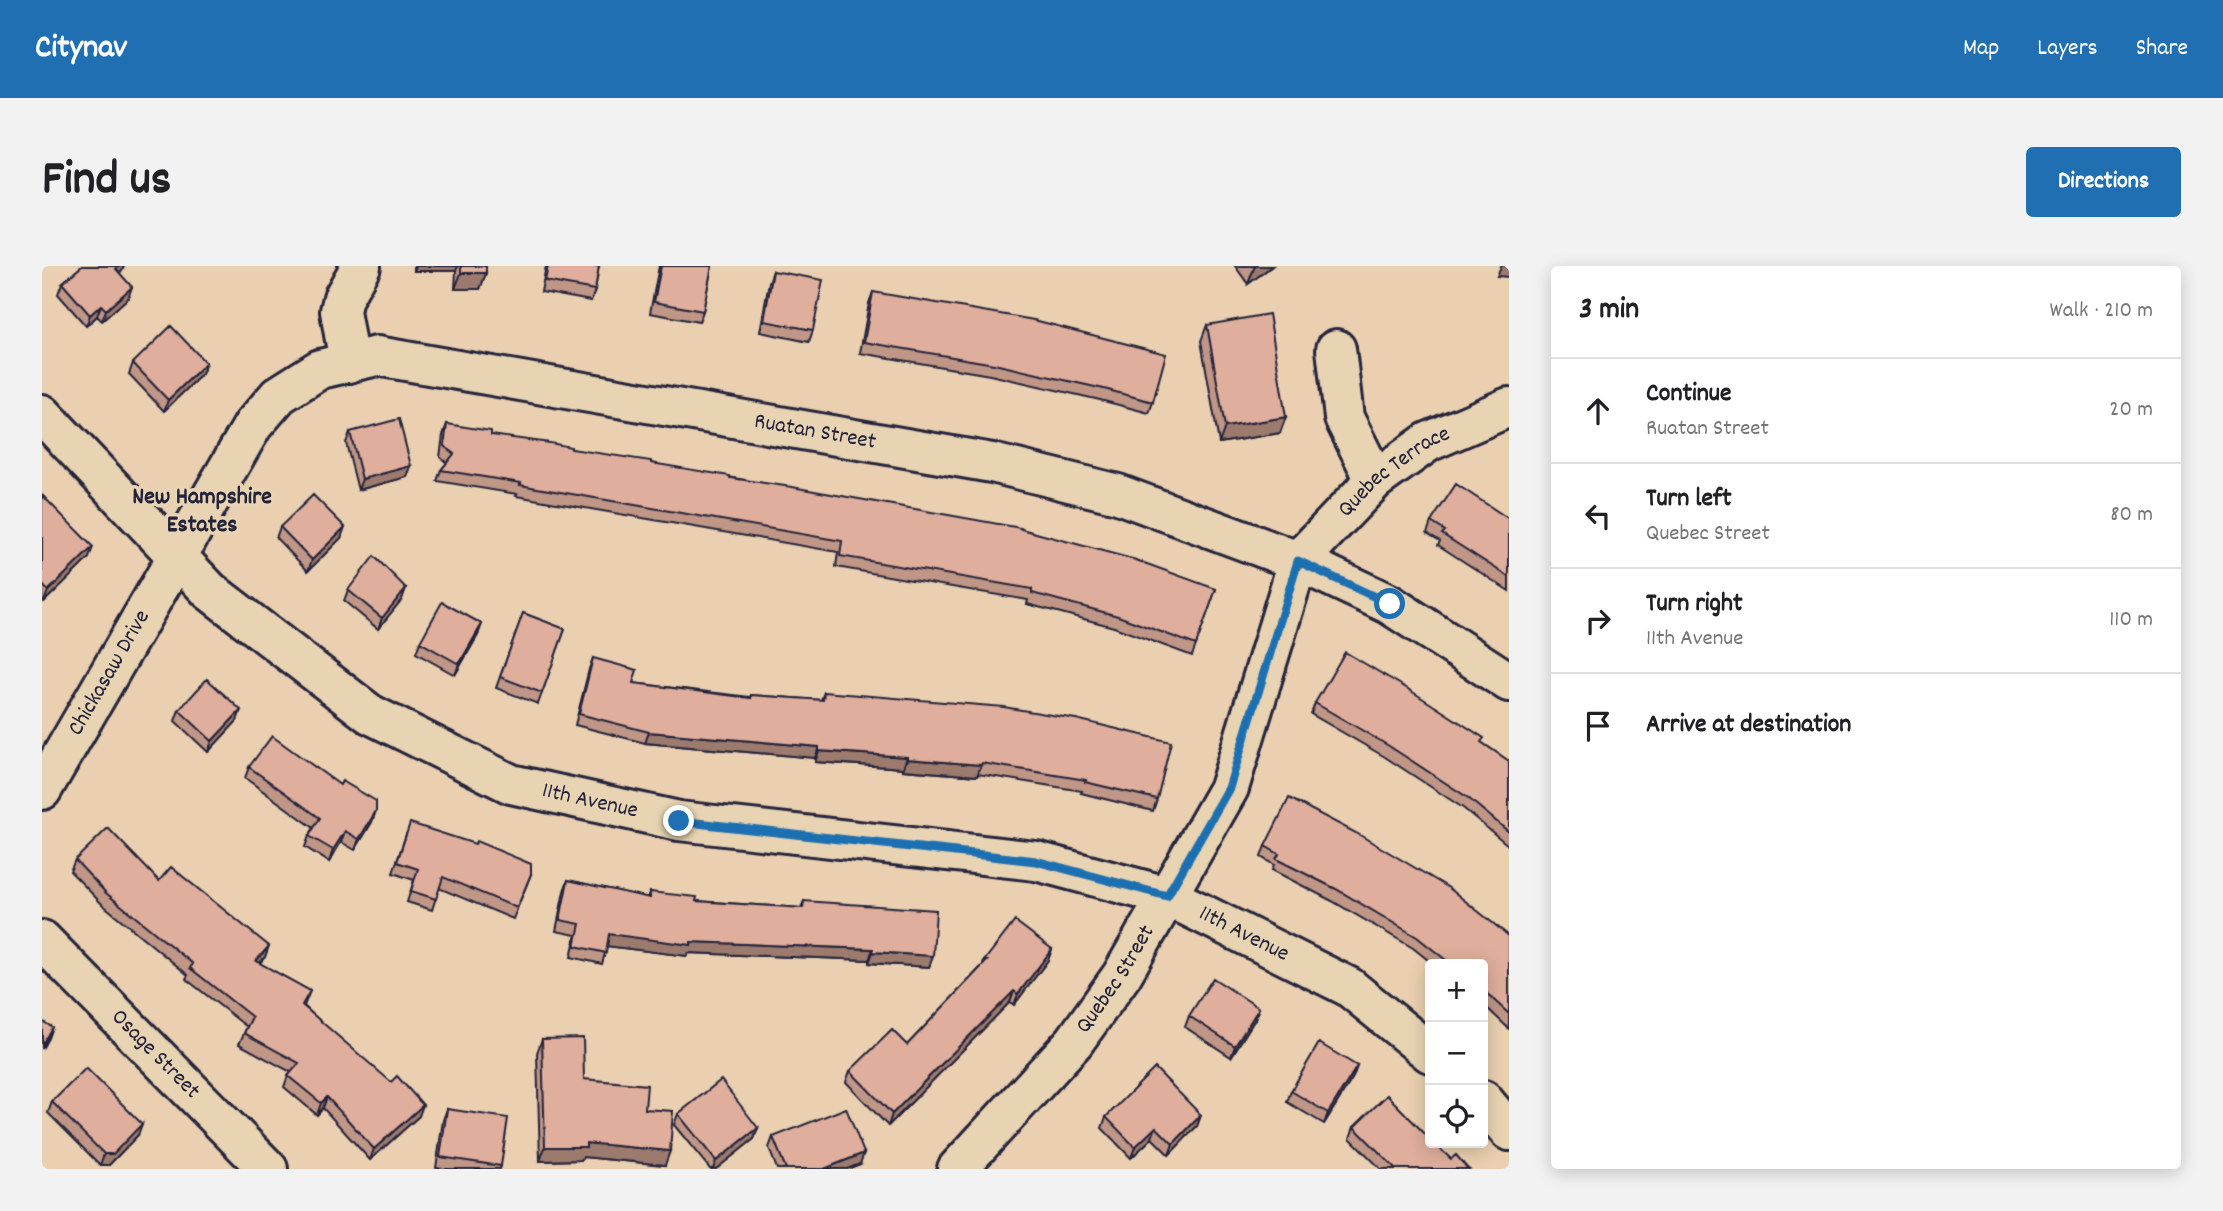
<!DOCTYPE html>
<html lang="en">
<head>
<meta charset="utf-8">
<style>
  body { margin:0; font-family:Dekko,sans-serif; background:#f2f2f2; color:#202124 }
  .controls { position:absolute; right:21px; bottom:21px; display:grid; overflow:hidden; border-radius:7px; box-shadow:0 4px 18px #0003 }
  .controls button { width:63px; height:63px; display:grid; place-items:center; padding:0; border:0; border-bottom:2px solid #e0e0e0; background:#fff; color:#202124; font:35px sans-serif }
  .stop { position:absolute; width:21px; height:21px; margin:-16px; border:5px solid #1f6fb2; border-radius:50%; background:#fff }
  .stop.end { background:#1f6fb2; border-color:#fff; box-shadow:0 2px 7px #0008 }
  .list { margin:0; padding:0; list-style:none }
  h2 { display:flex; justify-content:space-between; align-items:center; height:91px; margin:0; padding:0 28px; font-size:30px }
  h2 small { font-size:23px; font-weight:400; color:#757577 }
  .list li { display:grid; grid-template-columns:46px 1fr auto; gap:21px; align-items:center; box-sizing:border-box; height:105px; padding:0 28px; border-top:2px solid #e0e0e0 }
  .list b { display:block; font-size:26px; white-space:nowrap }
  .list p { margin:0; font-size:23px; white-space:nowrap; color:#757577 }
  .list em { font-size:23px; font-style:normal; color:#757577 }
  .icon { flex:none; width:38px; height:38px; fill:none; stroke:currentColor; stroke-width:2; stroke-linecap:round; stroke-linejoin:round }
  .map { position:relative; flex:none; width:1467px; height:903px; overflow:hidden; border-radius:7px }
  header { display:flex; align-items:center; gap:42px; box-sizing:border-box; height:98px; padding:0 35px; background:#1f6fb2; color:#fff }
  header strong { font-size:33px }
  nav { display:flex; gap:38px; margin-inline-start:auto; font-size:24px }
  .intro { display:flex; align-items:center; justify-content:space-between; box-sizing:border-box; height:168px; padding:0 42px }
  h1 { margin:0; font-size:49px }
  .button { padding:18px 32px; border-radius:7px; background:#1f6fb2; color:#fff; font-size:24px; font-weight:700 }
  main { display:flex; gap:42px; padding:0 42px }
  aside { flex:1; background:#fff; border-radius:7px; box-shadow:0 4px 18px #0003 }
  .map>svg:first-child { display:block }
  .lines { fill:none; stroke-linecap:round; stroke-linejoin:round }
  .minor-casing { stroke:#22223b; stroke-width:44 }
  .minor { stroke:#e8d4b2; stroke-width:38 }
  .wall { fill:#c09686; stroke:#22223b; stroke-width:2 }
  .shaded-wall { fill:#9c7a6d; stroke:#22223b; stroke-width:2 }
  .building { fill:#dfae9c; stroke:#22223b; stroke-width:2 }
  .route { stroke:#1f6fb2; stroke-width:9 }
  .labels { text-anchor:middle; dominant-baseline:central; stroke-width:7; stroke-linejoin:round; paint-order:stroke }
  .street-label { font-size:23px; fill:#22223b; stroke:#e8d4b2 }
  .neighbourhood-label { font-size:24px; font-weight:bold; fill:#22223b; stroke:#e8d4b2 }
</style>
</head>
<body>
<header>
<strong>Citynav</strong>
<nav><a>Map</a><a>Layers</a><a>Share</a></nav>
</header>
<div class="intro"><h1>Find us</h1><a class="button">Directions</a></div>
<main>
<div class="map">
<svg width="1467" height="903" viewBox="0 0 1467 903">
  <rect width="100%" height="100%" fill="#ead0b0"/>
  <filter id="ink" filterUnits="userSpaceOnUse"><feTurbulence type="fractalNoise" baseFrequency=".0143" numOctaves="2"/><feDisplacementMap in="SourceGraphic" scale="14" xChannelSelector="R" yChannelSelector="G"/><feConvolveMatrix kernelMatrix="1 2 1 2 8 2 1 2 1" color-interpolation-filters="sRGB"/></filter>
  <g filter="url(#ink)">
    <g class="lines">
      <g class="minor-casing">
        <g id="minor">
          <path d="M1294,83L1302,152L1333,214"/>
          <path d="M307,97L298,45L301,32L319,0"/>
          <path id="s1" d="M0,148L168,325L328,448L469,518L637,555L994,595L1125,630L1307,721L1388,787"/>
          <path id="s2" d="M0,524L211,159L237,129L278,103L335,90L950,197L1076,228L1256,295L1347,338L1467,416"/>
          <path id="s3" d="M0,674L226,903"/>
          <path d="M1441,834L1467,865"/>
          <path id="s4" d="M915,903L1032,776L1080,709L1187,522L1256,295L1333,214L1386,176L1467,141"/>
        </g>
      </g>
      <use href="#minor" class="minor"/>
    </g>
    <path class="wall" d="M40,0H82L80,5L78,7L86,32L60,55L55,50L44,60L16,28L20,17Z
      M372,0H444V7L438,23H413L414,5H372Z
      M504,0H557L553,24L549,35L499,26Z
      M617,0H670L661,45L657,56L608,47Z
      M1193,0H1230L1206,18Z
      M731,5L771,64L767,76L718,66L727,16Z
      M831,26L1111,136L1107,147L1058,134L948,109L818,87L827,37Z
      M1165,59L1238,167L1177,177L1159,75Z
      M91,97H164L160,108L122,145L87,108Z
      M405,158L449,169L979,263L1174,323L1150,390L1072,361L985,338L986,334L794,301L796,286L474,230L475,228L395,215L399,204L405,197L398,191L401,169Z
      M308,166L369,200L365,211L316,224L304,177Z
      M0,229L47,292L2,336L0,333Z
      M1467,253V325L1396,279L1398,275L1385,267L1389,256Z
      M238,261L299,272L266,305L234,272Z
      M364,322L360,333L336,363L302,335L306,324Z
      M481,347L523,363L496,438L454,422Z
      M436,369L413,409L374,387L378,376Z
      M551,392L591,417L708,431L709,429L779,434L782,426L1115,533L1111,545L1039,527L1040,525L936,508L935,510L861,504V502L773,496V492L603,477L533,459L547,403Z
      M1273,437L1440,477L1467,495V580L1421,542L1343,491L1269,448Z
      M137,444L195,455L166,486L133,455Z
      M207,501L330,556L313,584L299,576L287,596L263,581L267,570L272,562L203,512Z
      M364,568L489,608L471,653L397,622L390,644L365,636L372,614L351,607Z
      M1223,580L1467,670V763L1441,738V698H1391L1371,682L1290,635L1230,604L1232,599L1219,591Z
      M33,594L117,615L223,691L217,697L268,725L262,740L377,850L328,894L281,842L275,849L242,821L246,810L249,806L197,778L205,761L144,713L146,709L60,638L28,605Z
      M526,614L606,632L608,626L654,635L759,642L762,635L891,690L887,701L827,697V694L646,687L645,690L565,680L560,698L529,691L534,669L514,665L522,625Z
      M1010,683L1006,694L972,739L968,736L846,860L804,816L808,805L865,779L941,699L942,695Z
      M1147,750L1213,753L1189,791L1143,761Z
      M500,773L542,813L603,843L623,899L541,891L539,894L498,895L495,787Z
      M1315,800L1311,811L1282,858L1245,836L1249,825Z
      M10,836L96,869L67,899H58L6,847Z
      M405,843L459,900L458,903H402L394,902L401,854Z
      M636,848L716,862L712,873L674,903H668L632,859Z
      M1159,849L1155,860L1127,889L1110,872L1089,892L1060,862L1064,851Z
      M1312,861L1409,893L1426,903H1339L1308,872Z
      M731,871L818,898L805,903H735L727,882Z"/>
    <path class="shaded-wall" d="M78,0H82L80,5L70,14L74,3Z
      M374,0H416L414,5H372Z
      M1214,0H1230L1206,18L1212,2Z
      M1459,0H1467V11L1455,10Z
      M419,7H444L438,23H413Z
      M90,21L86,32L60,55L64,44Z
      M59,39L55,50L44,60L48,49Z
      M164,97L160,108L122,145L126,134Z
      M1244,151L1238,167L1177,177L1183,161Z
      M369,200L365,211L316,224L320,213Z
      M303,261L299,272L266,305L270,294Z
      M51,281L47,292L2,336L6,325Z
      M364,322L360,333L336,363L340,352Z
      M440,358L436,369L413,409L417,398Z
      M199,444L195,455L166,486L170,475Z
      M607,466L777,481L773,492L603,477Z
      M777,485L865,491L861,502L773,496Z
      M865,493L939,499L935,510L861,504Z
      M334,545L330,556L313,584L317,573Z
      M303,565L299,576L287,596L291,584Z
      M567,668L649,676L831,683L827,694L646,687L645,690L563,680Z
      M227,680L223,691L210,706L214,695Z
      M1010,683L1006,694L972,739L976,728Z
      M831,686L891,690L887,701L827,697Z
      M972,725L968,736L846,860L850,848Z
      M1217,742L1213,753L1189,791L1193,780Z
      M10,761L6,772L0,783V779Z
      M1315,800L1311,811L1282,858L1286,847Z
      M285,831L281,842L275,849L279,837Z
      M381,839L377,850L328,894L332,883Z
      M1159,849L1155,860L1127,889L1131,878Z
      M100,858L96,869L67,899H58L62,888Z
      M1114,861L1110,872L1089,892L1093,881Z
      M716,862L712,873L674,903H671L674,895Z
      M544,877L628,885L623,899L541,891L539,894L498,895L503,881Z
      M822,887L818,898L805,903H782Z"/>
    <path class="building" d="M40,0H78L74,3L90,21L64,44L59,39L48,49L20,17Z
      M419,0H444V7H419Z
      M506,0H557L553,24L503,15Z
      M619,0H670L661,45L612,36Z
      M731,5L781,14L771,64L722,55Z
      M831,26L992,54L1124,88L1111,136L1062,123L952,98L822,76Z
      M1227,48L1244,151L1183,161L1165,59Z
      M129,60L164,97L126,134L91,97Z
      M357,153L369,200L320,213L308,166Z
      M405,158L449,165V169L508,177L529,181V183L609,195V197L688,210V212L750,221L979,262V263L1094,294L1174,323L1154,379L1076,350L990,327V323L798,290L800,275L478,219L479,217L399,204L412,188L402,180Z
      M1414,218L1467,253V311L1400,268L1403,265L1389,256Z
      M0,229L51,281L6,325L0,318Z
      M271,229L303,261L270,294L238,261Z
      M332,290L364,322L340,352L306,324Z
      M400,336L440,358L417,398L378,376Z
      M481,347L523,363L500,427L458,411Z
      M1303,386L1366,423L1442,472L1439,476L1467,495V566L1425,531L1347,480L1273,437Z
      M551,392L595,404L591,417L709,432V429L781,434L782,426L962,441L1034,453L1129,476L1115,533L1043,516L1044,514L940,497L939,499L865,493V491L777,485V481L607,466L537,448Z
      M165,413L199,444L170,475L137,444Z
      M230,470L298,519L300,515L334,535V545L317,573L303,565L291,584L267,570L278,552L207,501Z
      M1247,532L1316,568L1407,622L1467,670V748L1441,724V698H1409L1375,671L1294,623L1234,593L1237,588L1223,580Z
      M368,557L433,578L434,575L489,598V608L475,642L401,611L394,633L369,625L376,603L355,596Z
      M66,562L117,615L129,601L227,680L214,695L268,725L260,739L349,816L355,810L381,839L332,883L285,831L279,837L246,810L257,797L202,767L210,751L148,702L151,698L64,627L33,594Z
      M526,614L608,632V626L655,631L654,635L761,642L762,635L894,644L891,690L831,686V683L649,676V679L567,668L564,687L533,680L538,658L518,654Z
      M973,655L1010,683L976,728L972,725L850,848L808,805L850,764L865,779L945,695H942Z
      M1171,712L1217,742L1193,780L1147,750Z
      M0,755L10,761L0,779Z
      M541,772L542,813L605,819L603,843L631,845L628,885L544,877V881H503L500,773Z
      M1277,777L1315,800L1286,847L1249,825Z
      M44,802L100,858L71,888H62L10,836Z
      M1113,802L1159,849L1131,878L1114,861L1093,881L1064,851Z
      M679,814L716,862L674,895L636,848Z
      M1345,829L1388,873V877H1392L1409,893L1414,889L1426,903H1354L1312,861Z
      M804,842L822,887L782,903H744L731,871Z
      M405,843L466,852L459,900L398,891Z"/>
  </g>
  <g class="lines" filter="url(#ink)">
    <path class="route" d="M637,555L994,595L1125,630L1187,522L1256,295L1348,338"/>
  </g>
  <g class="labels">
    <g class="street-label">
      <text stroke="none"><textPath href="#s2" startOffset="1013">Ruatan Street</textPath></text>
      <text stroke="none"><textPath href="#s4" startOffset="840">Quebec Terrace</textPath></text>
      <text stroke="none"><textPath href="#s2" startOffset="135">Chickasaw Drive</textPath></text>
      <text stroke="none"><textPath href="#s1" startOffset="684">11th Avenue</textPath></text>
      <text stroke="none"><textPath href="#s1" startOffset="1356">11th Avenue</textPath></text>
      <text stroke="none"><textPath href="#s4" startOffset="248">Quebec Street</textPath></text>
      <text stroke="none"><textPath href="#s3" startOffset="161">Osage Street</textPath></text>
    </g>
    <g class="neighbourhood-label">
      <text x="160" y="232">New Hampshire<tspan x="160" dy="28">Estates</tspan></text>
    </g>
  </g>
</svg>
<div class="controls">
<button>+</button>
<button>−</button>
<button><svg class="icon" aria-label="locate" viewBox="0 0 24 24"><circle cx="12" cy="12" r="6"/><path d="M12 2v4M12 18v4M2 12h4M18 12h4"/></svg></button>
</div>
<div class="stop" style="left:1348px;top:338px"></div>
<div class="stop end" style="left:637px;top:555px"></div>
</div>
<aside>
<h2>3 min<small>Walk · 210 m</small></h2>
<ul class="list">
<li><svg class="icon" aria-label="ahead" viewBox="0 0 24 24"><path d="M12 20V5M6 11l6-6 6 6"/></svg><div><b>Continue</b><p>Ruatan Street</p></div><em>20 m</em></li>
<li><svg class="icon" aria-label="left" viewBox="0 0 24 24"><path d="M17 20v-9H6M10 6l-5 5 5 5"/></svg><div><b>Turn left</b><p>Quebec Street</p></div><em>80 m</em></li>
<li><svg class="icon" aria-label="right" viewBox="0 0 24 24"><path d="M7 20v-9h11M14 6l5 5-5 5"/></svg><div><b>Turn right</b><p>11th Avenue</p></div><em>110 m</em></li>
<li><svg class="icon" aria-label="arrive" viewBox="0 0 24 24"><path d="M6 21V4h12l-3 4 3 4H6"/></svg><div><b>Arrive at destination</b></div></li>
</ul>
</aside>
</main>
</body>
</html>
